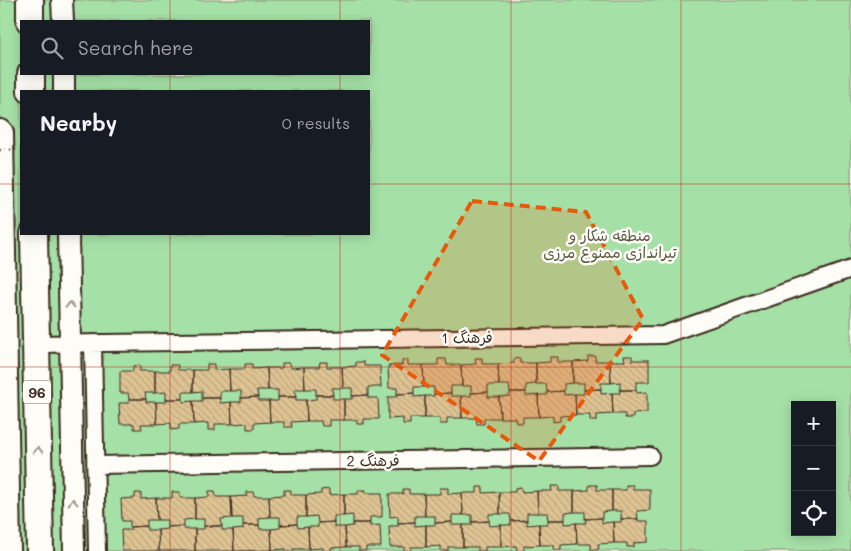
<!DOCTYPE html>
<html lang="en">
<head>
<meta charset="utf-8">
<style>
  body { margin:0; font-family:Mali,"Playpen Sans Arabic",sans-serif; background:#242831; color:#f1f3f6 }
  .controls { position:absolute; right:15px; bottom:15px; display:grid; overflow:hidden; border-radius:0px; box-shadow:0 2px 12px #0003 }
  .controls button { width:45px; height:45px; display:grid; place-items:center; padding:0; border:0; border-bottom:1px solid #363941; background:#171b24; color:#f1f3f6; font:25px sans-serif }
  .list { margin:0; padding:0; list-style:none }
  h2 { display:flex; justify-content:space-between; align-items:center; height:65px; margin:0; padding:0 20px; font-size:21px }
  h2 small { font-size:16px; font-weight:400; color:#9ea1a6 }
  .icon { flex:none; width:28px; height:28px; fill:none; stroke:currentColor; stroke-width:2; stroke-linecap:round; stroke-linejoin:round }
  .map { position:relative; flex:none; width:851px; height:551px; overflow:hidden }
  .search { position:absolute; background:#171b24; box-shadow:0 2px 12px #0003; left:20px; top:20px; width:350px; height:55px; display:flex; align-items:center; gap:12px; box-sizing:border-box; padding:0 18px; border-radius:0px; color:#9ea1a6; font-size:19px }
  .panel { position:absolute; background:#171b24; box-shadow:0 2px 12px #0003; left:20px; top:90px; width:350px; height:145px; border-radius:0px }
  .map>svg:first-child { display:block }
  .park { fill:#a5e1a7; stroke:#708662; fill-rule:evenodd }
  .building { fill:url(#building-back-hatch); stroke:#3b2a1e }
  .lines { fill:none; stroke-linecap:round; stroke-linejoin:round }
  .minor-casing { stroke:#3b2a1e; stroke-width:20 }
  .tertiary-casing { stroke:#3b2a1e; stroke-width:24 }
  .primary-casing { stroke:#3b2a1e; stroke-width:30 }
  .minor { stroke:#fdfcf7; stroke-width:16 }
  .tertiary { stroke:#fdfcf7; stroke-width:20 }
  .primary { stroke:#fdfcf7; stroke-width:26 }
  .path-bridge { stroke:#3b2a1e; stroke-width:2.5; stroke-dasharray:1 4; stroke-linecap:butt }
  .oneway { stroke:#9c938a }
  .marked { fill:#e8590c; fill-opacity:0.2; stroke:#e8590c; stroke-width:4; stroke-dasharray:10 6; stroke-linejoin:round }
  .grid { fill:none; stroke:#c8321e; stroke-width:1; stroke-opacity:0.55 }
  .labels { text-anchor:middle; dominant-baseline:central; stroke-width:5; stroke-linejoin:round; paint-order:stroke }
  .shield { fill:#fdfcf7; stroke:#75695f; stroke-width:1 }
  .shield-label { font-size:14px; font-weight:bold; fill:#3b2a1e }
  .park-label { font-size:15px; fill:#565840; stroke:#fdfcf7 }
  .street-label { font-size:15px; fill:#3b2a1e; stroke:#fdfcf7 }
</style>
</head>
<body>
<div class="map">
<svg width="851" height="551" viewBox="0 0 851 551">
  <defs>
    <pattern id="building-back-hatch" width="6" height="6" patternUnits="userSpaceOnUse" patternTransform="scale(1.25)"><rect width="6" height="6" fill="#dec393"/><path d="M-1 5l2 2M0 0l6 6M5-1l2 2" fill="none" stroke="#bfa87e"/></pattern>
  </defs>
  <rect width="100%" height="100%" fill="#f7f1e3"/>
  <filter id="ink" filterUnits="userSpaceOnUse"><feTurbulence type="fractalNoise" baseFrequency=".02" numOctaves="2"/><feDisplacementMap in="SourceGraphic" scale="10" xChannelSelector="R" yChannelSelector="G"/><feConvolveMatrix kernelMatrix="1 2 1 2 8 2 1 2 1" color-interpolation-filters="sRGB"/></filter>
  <g filter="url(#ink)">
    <path class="park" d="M0,0H851V551H0ZM21,21H369V74H21ZM21,91H369V234H21ZM795,405H832V532H795Z"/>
    <path class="building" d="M588,356H595V361H610L611,383H601V389L584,390V383H573V362L588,361Z
      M624,356H632V360H649V382H636V390H620V382L611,383L610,361H625Z
      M550,357H558V362H573V383L564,384V391L547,392L546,384H536V363L550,362Z
      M475,358H482V364H498L499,385H488V392L471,393V386H462L461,365L476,364Z
      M520,358V363H536V384L526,385V392H510L509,385H499L498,364L514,363V359Z
      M438,359H446L447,365H461L462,386H451V393L434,394V387H424L423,365H438Z
      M402,360H408V365H423L424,387H414V393L397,394V388H389L388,366L402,365Z
      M320,362H327V367H342L343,388H332L333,395H316V389H305L304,367H319Z
      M356,362H364V366H380L381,387H368V395L352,396V388H343L342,367L356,366Z
      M282,363H289L290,368L304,367L305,389H295L296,397H278V390H268L267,368H282Z
      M207,364H214V370L229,369L230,391H220V398H202V391L193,392V370H207Z
      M245,364H252V369L267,368L268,390H257L258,397L241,398V391H230L229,369H245Z
      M140,365V371H155V393H145L146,399H129L128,393H120V371H133V366Z
      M170,365H178V370H193V392H183V399H166V392L155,393V371H170Z
      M601,389V394L612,393L613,414L597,415V421H590V415H576L575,394H584V390Z
      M620,390H636L637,393L647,392V413L633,414V418H625V414H613L612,393H620Z
      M564,391V395L575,394L576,415L560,416V421L553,422V416L539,417L538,395H547V392Z
      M488,392V397H499L500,418H484V424H477L476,418H462L461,396H471V393Z
      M510,392H526V396L538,395L539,417H523V423H516L515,418H500L499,397L510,396Z
      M414,393V397L425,396V418H410V424H403V418L388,419V397H397V394Z
      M451,393V396H461L462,418H447V424H440V418H425V396H434V394Z
      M316,395H333V399H344V420H329V426H322L321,421H307L306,400L316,399Z
      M368,395V398H378L379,419H364V424H357V420H344V399H352V396Z
      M258,397V401H269L270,422L254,423V429H247V423L232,424L231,402H241V398Z
      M278,397H296V400H306L307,421L291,422L292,427H284V422H270L269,401H278Z
      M202,398H220V403L231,402L232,424H215V430H208V423L194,424L193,401H202Z
      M129,399H146V402H156L157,424H141L142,429H134V424H120L119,403H129Z
      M166,399H183V402L193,401L194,424H179V429L171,430V423L157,424L156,402H166Z
      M589,485H597V490H612V511L602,512V518L585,519V512H574V491L589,490Z
      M626,485H633V489H650V510L637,511L638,519H621V511H612V490H626Z
      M551,486H559V491H574V512L565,513V520H548L547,513H538L537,491H552Z
      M477,487H483V493L499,492L500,514H489V521L472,522V515H463L462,493H477Z
      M521,487L522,492L537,491L538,513H527V520L511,521L510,514H500L499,492H515V488Z
      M440,488H448V494L462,493L463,515H452V522L435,523V516H425L424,494H440Z
      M329,489V495L344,494V516H334V522L318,523L317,516L306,517V495L321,494V490Z
      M403,489H409V494H424L425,516H415V522L398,523V516L390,517L389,494H403Z
      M284,490H291V495H306V517H297V524L280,525V517H270L269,496L284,495Z
      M358,490H366L365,493H382V517H370V523H353V515L344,516V494H358Z
      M209,491H215L216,497H231L232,518L221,519L222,526H204V519H195V498L209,497Z
      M172,492H180V498H195V519L184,520V526L167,527V520H157L156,498H172Z
      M247,492H253L254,496H269L270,517L259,518V525H243V518H232L231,497L247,496Z
      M135,493H141V499L156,498L157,520H147V526L130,527V521H122L121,499L135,498Z
      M602,518V523L613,522L614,543L598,544L599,549L591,550V544H577L576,523H586L585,519Z
      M621,519H638V521H648V542L634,543V547H627V543H614L613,522H621Z
      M527,520V525L539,524L540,545L524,546V551H517L516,546L501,547V525H511V521Z
      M548,520H565V524L576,523L577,544L561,545V550H554V545H540L539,524H548Z
      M489,521L490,526L501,525V547H485V551H478V547H463V525H472V522Z
      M334,522V527H345L346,547L331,548V551H323V548L309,549L308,527H318V523Z
      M415,522V526L426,525V547H411V551H404V547H390L389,526H398V523Z
      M452,522V525H463V547H448V551H441V546L426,547V525H435V523Z
      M353,523H370V526L380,525L381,547H366V551H359V547H346L345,527L353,526Z
      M297,524L298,528L308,527L309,549H293V551H286V549L272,550L271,529L280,528V525Z
      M243,525H259L260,529H271L272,550L234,551L233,530L243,529Z
      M147,526V530H158L159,551H122L121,530H130V527Z
      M184,526V529H195V551H159L158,530L167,529V527Z
      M204,526H222V530H233L234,551H195V529H204Z"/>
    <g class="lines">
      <g class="minor-casing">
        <path id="minor" d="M93,343L97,551
          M36,344L663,335L851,269
          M96,465L650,456"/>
      </g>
      <g class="tertiary-casing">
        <path id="tertiary" d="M62,0L63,21
          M64,74V91
          M68,234L74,551"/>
      </g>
      <g class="primary-casing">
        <path id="primary" d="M30,0V21
          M31,74V91
          M0,133L7,551
          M34,234L40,551"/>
      </g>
      <use href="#minor" class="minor"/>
      <use href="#tertiary" class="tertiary"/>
      <use href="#primary" class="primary"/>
      <path class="path-bridge" d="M0,150L21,149"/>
    </g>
    <defs><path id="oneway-chevron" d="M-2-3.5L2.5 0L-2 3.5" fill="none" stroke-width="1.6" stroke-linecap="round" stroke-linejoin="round" transform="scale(1.25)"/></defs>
    <g class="oneway">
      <use href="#oneway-chevron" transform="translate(70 305) rotate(-92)"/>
      <use href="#oneway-chevron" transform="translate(38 450) rotate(-91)"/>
      <use href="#oneway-chevron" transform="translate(73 502) rotate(-91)"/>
    </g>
  </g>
  <path class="marked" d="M472,201L586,212L643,319L539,461L382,355Z"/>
  <path class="grid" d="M170,0V21M340,0V21M511,0V551M681,0V551M170,74V91M340,74V91M0,184H21M369,184H851M170,234V551M340,234V551M0,367H851"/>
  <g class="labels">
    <rect class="shield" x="23" y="380.5" width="28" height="23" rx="4"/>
    <g class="shield-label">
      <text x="37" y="392">96</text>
    </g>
    <g class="park-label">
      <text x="610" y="235">منطقه شکار و<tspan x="610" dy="17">تیراندازی ممنوع مرزی</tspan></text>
    </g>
    <g class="street-label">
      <text transform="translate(467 337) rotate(-1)">فرهنگ 1</text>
      <text transform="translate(373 460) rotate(-1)">فرهنگ 2</text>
    </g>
  </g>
</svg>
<div class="controls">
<button>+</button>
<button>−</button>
<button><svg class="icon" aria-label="locate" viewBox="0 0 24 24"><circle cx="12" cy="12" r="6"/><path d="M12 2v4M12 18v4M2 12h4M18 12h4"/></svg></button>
</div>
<div class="search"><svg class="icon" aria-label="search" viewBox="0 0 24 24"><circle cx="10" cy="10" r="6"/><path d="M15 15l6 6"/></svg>Search here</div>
<section class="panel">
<h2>Nearby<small>0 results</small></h2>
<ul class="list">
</ul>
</section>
</div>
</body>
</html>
